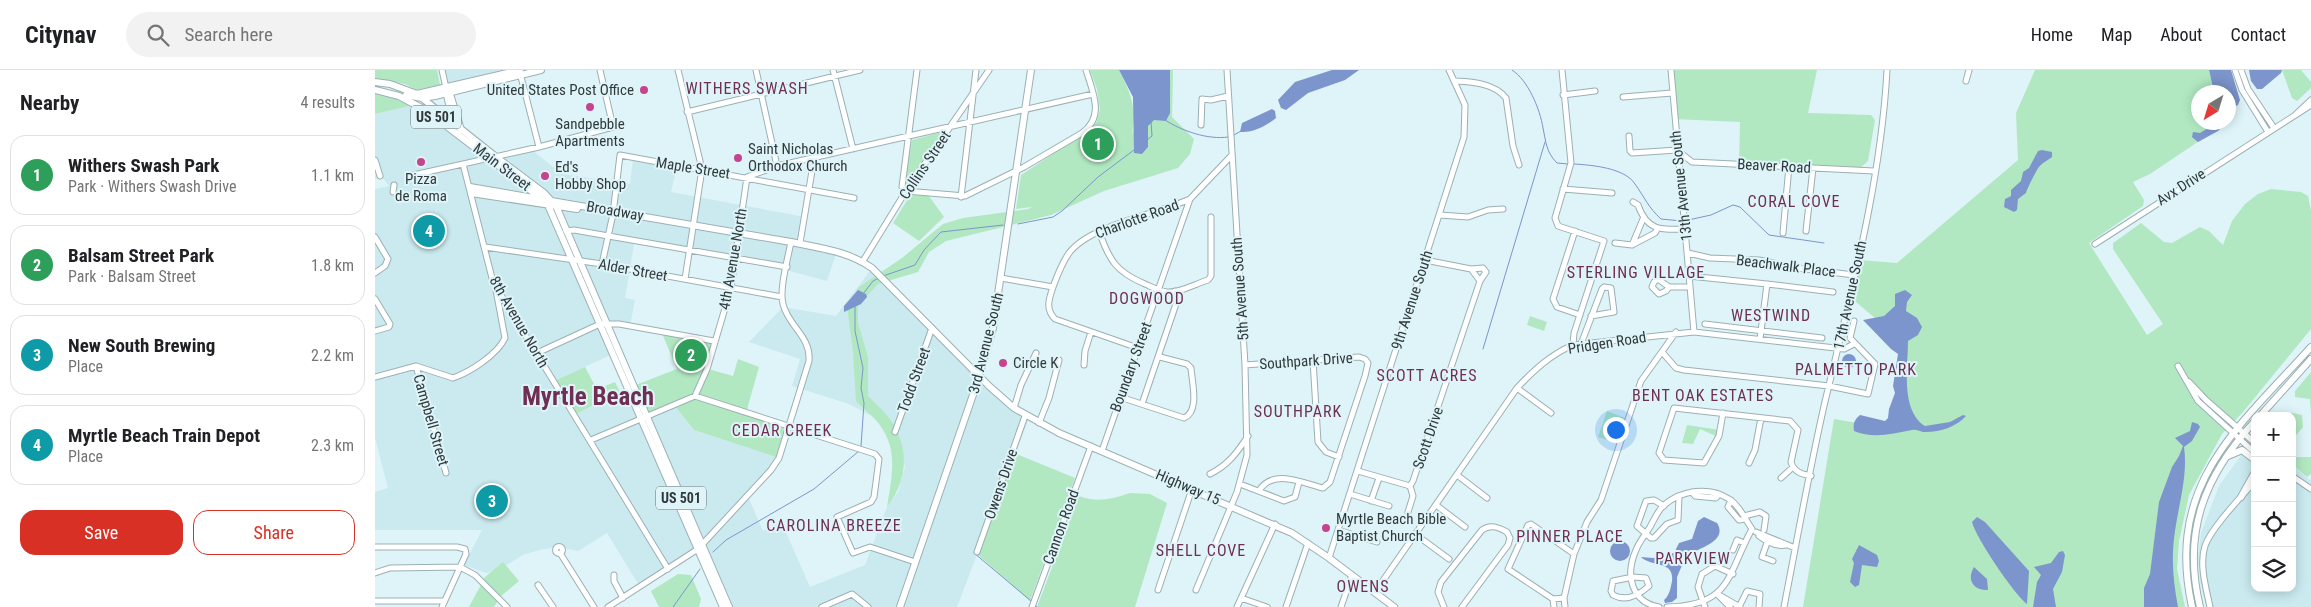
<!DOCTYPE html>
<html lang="en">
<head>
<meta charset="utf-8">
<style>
  body { margin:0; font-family:"Roboto Condensed",sans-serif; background:#f2f2f2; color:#202124 }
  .controls { position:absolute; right:15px; bottom:15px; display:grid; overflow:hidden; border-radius:10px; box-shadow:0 2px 12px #0003 }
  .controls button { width:45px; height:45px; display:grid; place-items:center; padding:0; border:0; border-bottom:1px solid #e0e0e0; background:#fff; color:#202124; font:25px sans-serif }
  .compass { position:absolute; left:1816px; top:15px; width:45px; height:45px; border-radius:50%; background:#fff; box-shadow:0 2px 12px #0003; rotate:218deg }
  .you { position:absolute; left:1240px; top:359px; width:18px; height:18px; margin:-12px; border:4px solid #fff; border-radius:50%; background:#1a73e8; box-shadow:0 0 0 8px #1a73e833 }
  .badge { display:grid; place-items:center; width:32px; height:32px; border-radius:50%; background:#d93025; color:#fff; font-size:16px; font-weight:700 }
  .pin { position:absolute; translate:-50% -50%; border:2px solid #fff; box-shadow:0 1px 5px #0006 }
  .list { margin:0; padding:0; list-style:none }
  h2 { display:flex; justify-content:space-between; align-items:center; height:65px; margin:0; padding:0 20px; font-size:21px }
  h2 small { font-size:16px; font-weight:400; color:#757577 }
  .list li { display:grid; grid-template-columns:32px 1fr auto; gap:15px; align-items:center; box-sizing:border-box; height:80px; margin:0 10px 10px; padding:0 10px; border:1px solid #e0e0e0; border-radius:15px }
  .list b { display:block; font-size:19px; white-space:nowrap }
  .list p { margin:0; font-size:16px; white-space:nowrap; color:#757577 }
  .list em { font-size:16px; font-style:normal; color:#757577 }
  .actions { display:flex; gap:10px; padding:15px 20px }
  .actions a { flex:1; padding:11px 0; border:1px solid #d93025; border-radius:15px; text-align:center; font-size:18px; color:#d93025 }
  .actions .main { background:#d93025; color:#fff }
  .icon { flex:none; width:28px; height:28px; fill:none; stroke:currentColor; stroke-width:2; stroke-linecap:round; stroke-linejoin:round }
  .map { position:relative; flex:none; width:1936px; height:537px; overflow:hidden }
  header { display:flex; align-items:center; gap:30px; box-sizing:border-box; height:70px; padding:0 25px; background:#fff; border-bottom:1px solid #e0e0e0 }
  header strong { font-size:24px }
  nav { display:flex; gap:28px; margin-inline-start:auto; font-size:18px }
  .search { width:350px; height:45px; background:#f2f2f2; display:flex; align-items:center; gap:12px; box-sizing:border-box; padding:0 18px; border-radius:28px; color:#757577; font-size:19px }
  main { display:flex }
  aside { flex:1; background:#fff }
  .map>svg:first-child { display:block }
  .built { fill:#caeaef }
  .green { fill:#b1e8c1 }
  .water { fill:#7c95cc }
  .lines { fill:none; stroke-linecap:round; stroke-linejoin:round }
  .stream { stroke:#7c95cc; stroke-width:1 }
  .minor-casing { stroke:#9bb0b4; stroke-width:7 }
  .major-casing { stroke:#9bb0b4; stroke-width:8 }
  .minor { stroke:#fff; stroke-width:5 }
  .major { stroke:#fff; stroke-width:6 }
  .poi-dot { fill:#c5448e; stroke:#def4f8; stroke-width:2 }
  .labels { text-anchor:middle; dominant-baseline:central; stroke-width:4; stroke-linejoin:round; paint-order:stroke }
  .shield { fill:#def4f8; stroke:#647174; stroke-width:1 }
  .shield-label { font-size:14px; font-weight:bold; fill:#30393b }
  .poi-label { font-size:15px; fill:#30393b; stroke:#def4f8; text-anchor:start }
  .street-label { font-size:15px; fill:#30393b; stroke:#def4f8 }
  .neighbourhood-label { font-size:16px; letter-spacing:1px; fill:#6f2f52; stroke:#def4f8 }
  .town-label { font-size:25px; font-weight:bold; fill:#6f2f52; stroke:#def4f8 }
</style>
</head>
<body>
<header>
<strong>Citynav</strong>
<div class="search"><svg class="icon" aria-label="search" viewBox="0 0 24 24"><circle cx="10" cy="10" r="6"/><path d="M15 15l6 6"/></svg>Search here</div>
<nav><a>Home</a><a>Map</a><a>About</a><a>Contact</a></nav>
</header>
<main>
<aside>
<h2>Nearby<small>4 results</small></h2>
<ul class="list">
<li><span class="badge" style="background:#2e9e5b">1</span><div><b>Withers Swash Park</b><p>Park · Withers Swash Drive</p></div><em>1.1 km</em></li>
<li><span class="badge" style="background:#2e9e5b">2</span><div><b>Balsam Street Park</b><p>Park · Balsam Street</p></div><em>1.8 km</em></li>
<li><span class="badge" style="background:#0f9aa8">3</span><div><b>New South Brewing</b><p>Place</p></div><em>2.2 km</em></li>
<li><span class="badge" style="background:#0f9aa8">4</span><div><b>Myrtle Beach Train Depot</b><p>Place</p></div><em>2.3 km</em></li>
</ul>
<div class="actions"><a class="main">Save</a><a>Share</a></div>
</aside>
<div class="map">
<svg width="1936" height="537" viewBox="0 0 1936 537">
  <rect width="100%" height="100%" fill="#def4f8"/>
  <path class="built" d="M67,0H144L71,18Z
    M40,34L115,88L158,81L187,104L255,114L258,89L302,96L296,122L430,147L425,173L462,181L452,211L411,200L259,174L250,228L260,230L255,256L226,254L238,284L179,311L199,345L253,318L267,349L299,335L319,360L404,388L372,424L388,461L406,451L435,517L490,495L512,437L523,422L530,397L525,372L515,349L494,345L474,334L417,316L425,289L374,272L408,237L461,246L497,198L604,305L654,348L582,537H348L323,480L265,517L232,463L203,481L183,477L164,480L148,485L125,499L111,503L89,495L107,460H0V422L13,418L0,368V119L14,116L6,106L0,109V104L5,106L0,90V44Z
    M1880,366V518H1917V394L1936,411V537H1831L1825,512L1823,487L1826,463L1844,416Z"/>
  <path class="green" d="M0,0H62L65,15L42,20L30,14L0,8Z
    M715,0H744C757,26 761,36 757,65C768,43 756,22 748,0H798L797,47L819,69L815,84L803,98L729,121L676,145L571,171L554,182L543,202L503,214L483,236V253L493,287V326C500,333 509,341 515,349C535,378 533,410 512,437C516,411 523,383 508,360C502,349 490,340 481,331L478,282L472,236L484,217L527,188L568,154L588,148L653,139L657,137L641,139L646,105L710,63L721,53L725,40L722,19Z
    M1296,0H1442L1433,43L1496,45L1500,50L1493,91L1483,100L1364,94L1365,52L1299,49Z
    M1660,0H1834L1839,22H1824V52L1851,53L1775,104L1758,112L1769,130L1768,136L1714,173L1772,265L1788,254L1738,179V173L1766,153L1789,172L1797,173L1825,157L1834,161L1848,175L1857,151L1870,134L1883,124L1896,119L1926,122L1933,126L1936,141V259L1868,342L1847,364L1814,425L1804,471L1802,499L1810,537H1428L1459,349L1518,359L1531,274L1475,227L1483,190L1522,193L1643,90L1641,43Z
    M1907,0H1926L1936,12V18L1922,31L1917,28Z
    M0,20L32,30L34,36L0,44Z
    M567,62L531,117L529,116L537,70Z
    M538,125L554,126L569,147L544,171L518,153L534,127Z
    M1155,246L1172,252L1169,261L1152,255Z
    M286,261L339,271L333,299L358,306L363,289L384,297L371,343L413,356L404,388L319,360L299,335L272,347L258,316L302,299Z
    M210,297L219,314L230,316L240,312L245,322L199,345L179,311Z
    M1936,302V344L1935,329L1920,327V321Z
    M1232,341L1253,349L1245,374L1223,367Z
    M1917,343L1927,345L1928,357L1917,370V346H1911Z
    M1312,355L1345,360L1343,367L1325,359L1318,374L1307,373Z
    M639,383L700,408L655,531L602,484Z
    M1917,387H1936V404L1932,407L1917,394Z
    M755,423L775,424L792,433L760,537H662L704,426C723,433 737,429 755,423Z
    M128,492L144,511L125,527L119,537H94L110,507Z
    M303,504L316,505L326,529L324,537H284L276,521Z"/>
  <path class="water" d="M744,0H795V43L791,51L779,50L773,56V77L767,84L759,83L758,27Z
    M957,0H984L970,10L933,23L911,40L906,38L903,30L920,12Z
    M1834,0H1856L1865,30L1863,35L1854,39V22H1839Z
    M1874,0H1907L1906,3L1887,19H1882L1876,11Z
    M897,39L900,41L901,48C891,56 878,63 865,62L867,53Z
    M1840,54H1843L1846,58L1843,61L1823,72L1817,67L1818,62L1825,63Z
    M1667,80L1677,82V87C1673,90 1667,93 1664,97C1662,99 1651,121 1651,123L1643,129L1642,140L1639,142L1629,137L1630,129L1636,126V120L1646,111L1648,102L1654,98L1663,81Z
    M483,220L491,224L492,227L486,234L469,242V236Z
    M1530,220L1537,225L1532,232L1531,241L1542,248L1547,257L1543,265L1533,271C1533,296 1525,340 1550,356L1575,352L1588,345L1591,346C1582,357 1562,363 1548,362C1544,361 1541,359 1537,360C1517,364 1498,369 1479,361C1478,354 1479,350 1485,345L1510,351L1513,348L1514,339L1520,323L1518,316L1523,284L1516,279L1488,250L1509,246L1520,236V224Z
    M1467 291a7 7 0 1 1 14 0a7 7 0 1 1-14 0Z
    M1817,352L1823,354L1825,357L1817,371L1809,377C1813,405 1804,433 1800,461C1796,487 1798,511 1803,537H1769V518L1775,504L1784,432L1797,397L1804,386L1808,376L1800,368L1815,361Z
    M1329,447L1342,453C1354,472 1321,479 1311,486L1302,507V528L1297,532L1290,533L1289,530C1293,527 1295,521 1296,516C1303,489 1277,498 1266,487L1278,488L1299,483L1304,473L1317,469L1323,451Z
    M1602,447L1610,452L1654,501L1652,534C1639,524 1601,468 1597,452Z
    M1235 481a10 10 0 1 1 20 0a10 10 0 1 1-20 0Z
    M1484,475L1502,485L1504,491L1502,497L1487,495L1484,515L1480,517L1475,512L1479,493L1477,489Z
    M1688,481L1690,485L1687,502L1678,519L1681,537H1658L1662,512L1666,505L1659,497L1676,493L1684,482Z
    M1599,497L1612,509L1613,520C1599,521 1591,510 1599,497Z"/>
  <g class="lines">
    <path class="stream" d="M1137,0C1153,10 1165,39 1168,58C1171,72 1171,82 1182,93L1193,94
      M790,50C807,61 833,70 853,67
      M859,65L866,61
      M772,70L777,66L776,51
      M1199,94C1217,95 1250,98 1260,114C1270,128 1273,137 1286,149L1307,151
      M1313,150L1336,145L1358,135L1365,137L1394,165L1449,173
      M643,154L678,147L687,141L723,107L759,80
      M508,206L540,195L549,180L566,162L628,155
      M488,224L498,211L504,208
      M480,236V261L488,298L486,318L489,333L486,376
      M1108,279L1170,72
      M338,482L351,470L439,419L484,381
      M599,483L656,531
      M660,535L662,537
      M298,537L325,499"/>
    <g class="minor-casing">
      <path id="minor" d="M67,0L71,18
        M303,0L327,99L310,209
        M381,0L402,96
        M458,0L478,79
        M542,0L527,117L531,121L590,126L649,97L707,63C730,46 718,23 711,0
        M1187,0L1196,93L1180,148L1183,156L1229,171L1199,263L1198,275
        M1296,0L1319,262
        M1860,0L1867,20L1893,62
        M1866,0L1873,19L1899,58
        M145,3L164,77
        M1080,11C1098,12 1119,13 1131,28L1138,76L1144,95
        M1591,11L1594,0
        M1188,25L1220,21
        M1248,27L1297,23
        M312,42L485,0
        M1921,44L1936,30
        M826,55L827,29L836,30L853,26
        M1254,66L1255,81L1257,83L1302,80
        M1302,80L1317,92L1499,101
        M0,90L5,106
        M88,94L118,212L293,499
        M34,106L164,77L238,57L225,0
        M1188,119L1237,123
        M18,122L19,115
        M586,127L601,0
        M1258,132L1263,135C1272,161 1286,160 1311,159
        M1065,145L1093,147L1113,140L1128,139
        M1268,149L1257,175L1280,163L1283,158
        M191,161L199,160L412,197
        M724,161C734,190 741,202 770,214C777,217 784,221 792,222C805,223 820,214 833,210L836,206V147
        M1200,161L1178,229L1182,237L1205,245
        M1431,161L1438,98
        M1408,163L1414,96
        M0,167L13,189L10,196L0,203
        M425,173L439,89
        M1240,173L1257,175
        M1720,174L1936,35
        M110,177L227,194L407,227
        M1313,183L1335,188L1384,190L1422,198L1479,205
        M488,191L531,121L614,0
        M227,194L238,144L245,85L479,128
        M1096,199L1108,198L1111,202L1105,211
        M1314,206L1392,214L1385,269
        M626,208L678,217
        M1392,214L1458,222
        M1294,217L1291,221L1284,224L1277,217L1279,212L1283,209L1294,217H1315
        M0,229L15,254L14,257L0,261
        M1330,254L1447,268
        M1206,274L1227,219L1229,217L1236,218L1239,242L1216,246
        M763,278L680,249C670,239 674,229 678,217C682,206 687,193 694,183C715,155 782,144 815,129
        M1287,282L1301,298L1309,300L1454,316L1493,324L1500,294L1475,268L1479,251
        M162,283L225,254H244L339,271
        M938,290L943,372L951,382L964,387
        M709,295L710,281L716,262
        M870,295L984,287L990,289L993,293L990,306L955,412L948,418C928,413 897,398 884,421
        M41,296L71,403
        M1803,296L1823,331L1880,383
        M0,307L41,296L78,308C95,302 122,285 130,268L121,220
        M1814,312L1831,330L1880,373
        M1142,318L1176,343
        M320,326L332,299L356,218L372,107L402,96L718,24
        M745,327L809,348C825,341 817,313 816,298L812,294L785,287
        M767,334L801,234L800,221
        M639,338L646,315L661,283
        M1348,343L1344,366L1329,393L1289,390L1284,383L1299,338L1415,351L1423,360L1416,392C1419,402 1426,404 1436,406
        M664,353L674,328L684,290
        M520,362L557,258
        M216,370L320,326L500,384L504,389L499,427L496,432L462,447L478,483L495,477L540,492
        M727,381L815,129L857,85
        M1374,393L1380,380L1386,348
        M983,401L1035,416L1038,411L1105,211L1096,199L1050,190
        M835,404C853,395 862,383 873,366
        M1082,405L1112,428
        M1917,406L1936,419
        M1406,408L1418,397
        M865,414L909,431L920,427L924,412
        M1317,422L1320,426L1341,428L1344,424
        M975,424L1014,436
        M1356,430L1353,437L1364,450L1370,449
        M996,431L1004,408
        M1061,435L1090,457
        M1289,436L1279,430L1271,431L1262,456L1276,468H1279L1292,454L1303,450L1304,427
        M1033,442L1038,426L1035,416
        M1369,446L1385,442L1391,446L1389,460
        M963,460L1002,472
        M1381,462L1420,478
        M1040,464L1074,489
        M1384,466C1392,472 1401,477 1411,475
        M1393,470L1387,487L1398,491
        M180.5 480a3.5 3.5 0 1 1 7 0a3.5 3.5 0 1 1-7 0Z
        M0,477H82L90,479L91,484L67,537
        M1358,480L1362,470L1369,473
        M602,482L650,346
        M185,483L219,537
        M1199,484L1212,452L1226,430L1266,311L1301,262
        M954,488L1089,67L1090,35L1074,0
        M0,503L15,498L85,497L100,505L132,537
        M239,505V511L248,528
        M1258,507L1271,508L1274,516C1264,525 1251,532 1238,525L1236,521L1238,511Z
        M163,515L178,537
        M783,520L817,419
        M821,520L862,422L872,385L870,295L852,0
        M1000,522L1142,318C1159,300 1175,285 1198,275L1319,262L1469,279L1479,274
        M1343,525L1355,537
        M1344,525L1365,537
        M866,528L892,537
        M1189,528L1178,529L1133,499L1153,455L1156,454L1199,484L1189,528L1190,537
        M1178,529L1179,537
        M0,531H69
        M233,537L323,479L396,400L404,388L434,291C436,266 413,256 408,234C404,219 413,188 416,172
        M447,537L477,524L493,537
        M657,537L716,376
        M862,537L900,454
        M911,537L933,473
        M966,537L977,505
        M1069,537L1063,522L1066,512L1107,460C1115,454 1123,457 1132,462L1135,468L1133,475L1087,537
        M1284,537C1256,532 1250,505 1261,480C1264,472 1270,465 1275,457C1279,450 1283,440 1289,435C1307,420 1334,416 1354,429C1364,435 1370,449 1377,459C1352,504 1357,536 1292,537
        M1330,537L1323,517L1327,504L1340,496L1358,504
        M1364,537L1372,521L1385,524L1384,537
        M1409,537C1422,470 1434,402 1449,336C1475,226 1506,113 1512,0
        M1835,537C1831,518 1824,494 1830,476C1836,458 1867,426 1880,411"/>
    </g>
    <g class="major-casing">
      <path id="major" d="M0,12L15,14L42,24L145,0
        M0,20L24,26L52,41L163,126L173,135L348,537
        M71,21L79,55
        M74,21L86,60
        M42,24L121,87L169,123L181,136L354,537
        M31,25L47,28L60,26L166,0
        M95,117L416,172C444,178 473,181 497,198L614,316L639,338L684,363L917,463L954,488L1019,537
        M96,123L202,139
        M1885,346L1936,289
        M1880,359V367
        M1853,386L1867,380L1880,390
        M1866,427L1880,402
        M525,537L601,316L618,258L656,0
        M1817,537C1790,414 1862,359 1936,277
        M1825,537C1807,462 1829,406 1880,351"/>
    </g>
    <use href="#minor" class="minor"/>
    <use href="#major" class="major"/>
  </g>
  <g class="poi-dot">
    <circle cx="269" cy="20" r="5"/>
    <circle cx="215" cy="37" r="5"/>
    <circle cx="363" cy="88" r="5"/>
    <circle cx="46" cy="92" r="5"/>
    <circle cx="170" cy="106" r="5"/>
    <circle cx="628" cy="293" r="5"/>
    <circle cx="951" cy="458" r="5"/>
  </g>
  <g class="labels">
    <g class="shield">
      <rect x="36" y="35.5" width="50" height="23" rx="4"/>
      <rect x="281" y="416.5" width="50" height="23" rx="4"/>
    </g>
    <g class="shield-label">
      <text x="61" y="47">US 501</text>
      <text x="306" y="428">US 501</text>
    </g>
    <g class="poi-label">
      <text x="259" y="20" text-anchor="end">United States Post Office</text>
      <text x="215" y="54" text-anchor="middle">Sandpebble<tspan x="215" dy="17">Apartments</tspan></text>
      <text x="373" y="79">Saint Nicholas<tspan x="373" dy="17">Orthodox Church</tspan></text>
      <text x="180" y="97">Ed's<tspan x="180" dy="17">Hobby Shop</tspan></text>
      <text x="46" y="109" text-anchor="middle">Pizza<tspan x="46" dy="17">de Roma</tspan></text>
      <text x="638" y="293">Circle K</text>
      <text x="961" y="449">Myrtle Beach Bible<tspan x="961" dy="17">Baptist Church</tspan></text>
    </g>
    <g class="street-label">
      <text transform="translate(550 95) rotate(-56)">Collins Street</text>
      <text transform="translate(1399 96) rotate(3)">Beaver Road</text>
      <text transform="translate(127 97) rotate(37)">Main Street</text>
      <text transform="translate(318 98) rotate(9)">Maple Street</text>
      <text transform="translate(1306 116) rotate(-96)">13th Avenue South</text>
      <text transform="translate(1806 117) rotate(-33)">Avx Drive</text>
      <text transform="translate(240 141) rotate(10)">Broadway</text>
      <text transform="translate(762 149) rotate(-20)">Charlotte Road</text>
      <text transform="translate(358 189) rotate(-80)">4th Avenue North</text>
      <text transform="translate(1411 196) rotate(7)">Beachwalk Place</text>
      <text transform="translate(258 200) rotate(10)">Alder Street</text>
      <text transform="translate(865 219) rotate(-94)">5th Avenue South</text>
      <text transform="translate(1475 225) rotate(-78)">17th Avenue South</text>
      <text transform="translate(1037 230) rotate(-72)">9th Avenue South</text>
      <text transform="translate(144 252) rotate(60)">8th Avenue North</text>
      <text transform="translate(611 273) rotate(-76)">3rd Avenue South</text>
      <text transform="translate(1232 273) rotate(-9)">Pridgen Road</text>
      <text transform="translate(931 291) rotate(-4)">Southpark Drive</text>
      <text transform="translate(756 297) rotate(-70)">Boundary Street</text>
      <text transform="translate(539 310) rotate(-70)">Todd Street</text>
      <text transform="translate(56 350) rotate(74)">Campbell Street</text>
      <text transform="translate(1053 368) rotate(-71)">Scott Drive</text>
      <text transform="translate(626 414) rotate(-71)">Owens Drive</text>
      <text transform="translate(813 417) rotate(23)">Highway 15</text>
      <text transform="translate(686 457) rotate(-70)">Cannon Road</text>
    </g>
    <g class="neighbourhood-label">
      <text x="372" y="18">WITHERS SWASH</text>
      <text x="1419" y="131">CORAL COVE</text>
      <text x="1261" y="202">STERLING VILLAGE</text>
      <text x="772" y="228">DOGWOOD</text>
      <text x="1396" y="245">WESTWIND</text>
      <text x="1481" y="299">PALMETTO PARK</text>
      <text x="1052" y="305">SCOTT ACRES</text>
      <text x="1328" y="325">BENT OAK ESTATES</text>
      <text x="923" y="341">SOUTHPARK</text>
      <text x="407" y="360">CEDAR CREEK</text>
      <text x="459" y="455">CAROLINA BREEZE</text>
      <text x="1195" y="466">PINNER PLACE</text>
      <text x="826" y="480">SHELL COVE</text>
      <text x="1318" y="488">PARKVIEW</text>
      <text x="988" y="516">OWENS</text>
    </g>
    <g class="town-label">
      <text x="213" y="326">Myrtle Beach</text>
    </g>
  </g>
</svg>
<div class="controls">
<button>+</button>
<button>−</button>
<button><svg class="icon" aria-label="locate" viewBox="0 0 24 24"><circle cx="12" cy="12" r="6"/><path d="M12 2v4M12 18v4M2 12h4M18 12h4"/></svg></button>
<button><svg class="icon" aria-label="layers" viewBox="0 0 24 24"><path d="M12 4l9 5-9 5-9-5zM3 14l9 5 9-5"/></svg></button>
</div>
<svg class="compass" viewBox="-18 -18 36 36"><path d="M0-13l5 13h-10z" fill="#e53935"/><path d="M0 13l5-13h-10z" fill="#757577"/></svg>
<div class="you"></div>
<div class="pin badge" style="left:723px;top:74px;background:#2e9e5b">1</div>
<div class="pin badge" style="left:316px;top:285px;background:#2e9e5b">2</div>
<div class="pin badge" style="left:117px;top:431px;background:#0f9aa8">3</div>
<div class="pin badge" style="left:54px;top:161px;background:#0f9aa8">4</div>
</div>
</main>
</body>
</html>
